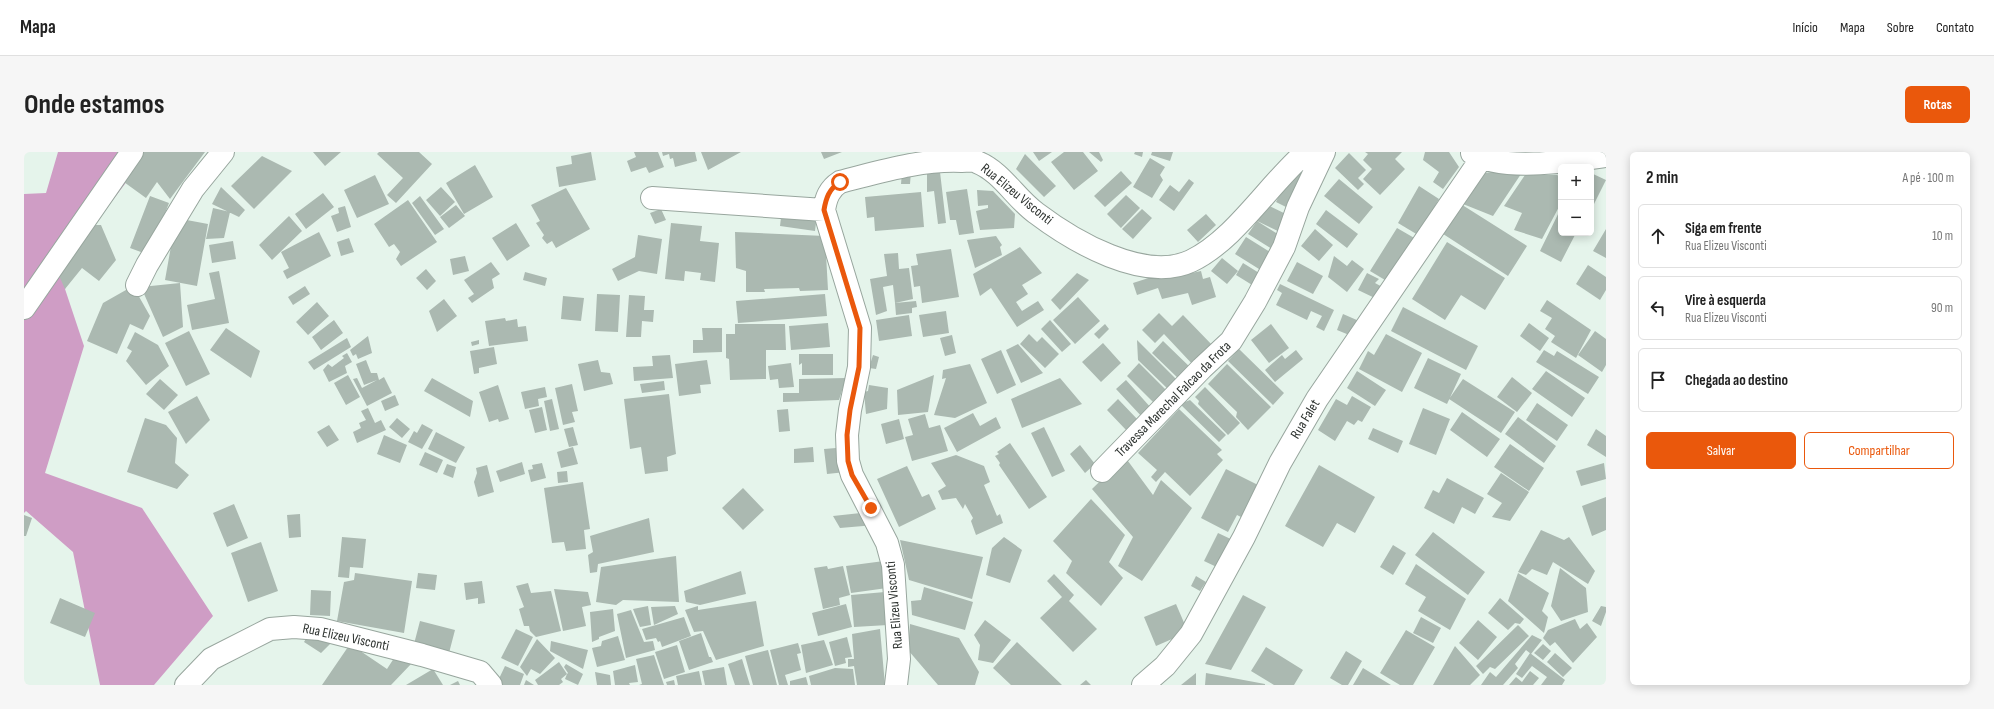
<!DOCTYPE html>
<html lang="pt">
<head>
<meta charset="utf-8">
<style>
  body { margin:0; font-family:"Sofia Sans Condensed",sans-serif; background:#f6f6f6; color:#222 }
  .controls { position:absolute; right:12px; top:12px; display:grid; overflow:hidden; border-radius:6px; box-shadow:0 2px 10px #0003 }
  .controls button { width:36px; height:36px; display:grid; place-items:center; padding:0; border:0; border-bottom:1px solid #e0e0e0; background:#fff; color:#222; font:20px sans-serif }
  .stop { position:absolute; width:12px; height:12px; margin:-9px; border:3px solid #ea580c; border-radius:50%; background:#fff }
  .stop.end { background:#ea580c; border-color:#fff; box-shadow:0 1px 4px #0008 }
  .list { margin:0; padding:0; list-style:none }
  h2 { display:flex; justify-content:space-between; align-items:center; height:52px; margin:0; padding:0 16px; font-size:17px }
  h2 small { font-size:13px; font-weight:400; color:#767676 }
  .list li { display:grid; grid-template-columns:26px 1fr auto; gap:12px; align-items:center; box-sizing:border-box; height:64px; margin:0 8px 8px; padding:0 8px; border:1px solid #e0e0e0; border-radius:6px }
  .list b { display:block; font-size:15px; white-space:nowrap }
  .list p { margin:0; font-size:13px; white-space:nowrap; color:#767676 }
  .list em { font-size:13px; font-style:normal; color:#767676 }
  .actions { display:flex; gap:8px; padding:12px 16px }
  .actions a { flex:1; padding:9px 0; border:1px solid #ea580c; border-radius:6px; text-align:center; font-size:14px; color:#ea580c }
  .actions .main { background:#ea580c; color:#fff }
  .icon { flex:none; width:22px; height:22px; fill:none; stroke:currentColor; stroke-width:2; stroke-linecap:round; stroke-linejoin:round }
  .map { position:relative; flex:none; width:1582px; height:533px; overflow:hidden; border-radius:6px }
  header { display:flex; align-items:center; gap:24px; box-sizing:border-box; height:56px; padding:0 20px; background:#fff; border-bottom:1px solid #e0e0e0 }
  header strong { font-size:19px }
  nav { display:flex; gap:22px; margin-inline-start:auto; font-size:14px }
  .intro { display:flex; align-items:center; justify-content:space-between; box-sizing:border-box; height:96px; padding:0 24px }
  h1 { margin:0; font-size:28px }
  .button { padding:10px 18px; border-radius:6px; background:#ea580c; color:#fff; font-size:14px; font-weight:700 }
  main { display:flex; gap:24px; padding:0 24px }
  aside { flex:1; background:#fff; border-radius:6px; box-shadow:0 2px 10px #0003 }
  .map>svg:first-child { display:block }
  .forest { fill:#cf9dc5 }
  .building { fill:#abb9b1 }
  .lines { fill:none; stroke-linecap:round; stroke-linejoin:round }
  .street-casing { stroke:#98a69e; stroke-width:24 }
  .street { stroke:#fff; stroke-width:22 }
  .route { stroke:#ea580c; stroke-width:5 }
  .labels { text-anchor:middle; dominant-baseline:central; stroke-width:3.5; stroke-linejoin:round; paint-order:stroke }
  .street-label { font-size:14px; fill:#2e3330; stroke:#fff }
</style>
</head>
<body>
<header>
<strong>Mapa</strong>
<nav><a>Início</a><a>Mapa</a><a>Sobre</a><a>Contato</a></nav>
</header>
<div class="intro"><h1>Onde estamos</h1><a class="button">Rotas</a></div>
<main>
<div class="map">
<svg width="1582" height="533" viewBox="0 0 1582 533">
  <rect width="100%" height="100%" fill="#e5f4eb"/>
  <path class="forest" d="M34,0H125L70,73L53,105L41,137L60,194L21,321L118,356L189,464L130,533H76L49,400L2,359L0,361V42L22,41Z"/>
  <path class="building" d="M111,0H181L146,47L133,30L122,46L93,25Z
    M289,0H317L301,14Z
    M355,0H395L408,12L372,51L363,43L379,26L353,2Z
    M567,0L572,28L535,35L532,15L548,12L547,4Z
    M610,0H634L640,15L625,21L622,15L607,20L603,9L612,5Z
    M638,0H671L673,9L651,15L649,6L646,7L645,2L639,4Z
    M677,0H717L684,18Z
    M797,0H818L800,7Z
    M1009,0H1028L1015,9Z
    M1040,0H1059L1074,19L1050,38L1027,10Z
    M1065,0H1075L1079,8L1077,10Z
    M1111,0H1119L1118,5L1110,2Z
    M1128,0H1149L1146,9L1127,3Z
    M1341,0H1378L1371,7L1381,17L1356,43L1339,27L1348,17L1339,8L1344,2Z
    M1401,0H1425L1435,15L1419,37L1409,30L1415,20L1399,8Z
    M1325,1L1342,18L1334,26L1340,32L1334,38L1311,16Z
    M1001,2L1032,34L1020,45L992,17Z
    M238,4L268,19L230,57L207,34Z
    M1126,6L1141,15L1136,23L1139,28L1128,46L1109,35Z
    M451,13L469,45L440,62L422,31Z
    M1269,14L1283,21L1266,57L1252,50Z
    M903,19L916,20L922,71L914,72L910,39L903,40Z
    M1097,19L1108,31L1081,55L1070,44Z
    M1499,19L1469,64L1439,52L1455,21Z
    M878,20H887L886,32H877Z
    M1567,21L1582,28L1567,58Z
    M351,23L365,52L333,66L320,38Z
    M1501,23H1533L1537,25V51L1518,87L1490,78L1498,61L1480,54Z
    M1165,27L1170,31L1150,59L1135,48L1146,33L1155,40Z
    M1315,27L1349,55L1335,72L1300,44Z
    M1395,34L1415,47L1394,83L1374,71Z
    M197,35L221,58L215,65L188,52Z
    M417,35L431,50L416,64L402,48Z
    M542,36L566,77L532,96L528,89L523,92L518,86L520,83L512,71L516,69L507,53Z
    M943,37L950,81L935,83L932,68H926L922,40Z
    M953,38L969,39L991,62L990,76L956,78L952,59L964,56V53L954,54Z
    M897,40L900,75L851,79L850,65L843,66L841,45Z
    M299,41L310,55L282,77L271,62Z
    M1102,43L1116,56L1097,76L1083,62Z
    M126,44L145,51L125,103L106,96Z
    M396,44L420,77L411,83L388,51Z
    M384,48L413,90L377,114L372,107L376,100L370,92L365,95L350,72Z
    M1235,49L1270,66L1262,83L1227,66Z
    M1432,49L1503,94L1484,124L1413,78Z
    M432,53L441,64L425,76L416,65Z
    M321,54L327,75L313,80L307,64L315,61L314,56Z
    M189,56L206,60L200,86L182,87Z
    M1537,56V81H1552L1537,110L1516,99Z
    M637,57L642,68L631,72L626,61Z
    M758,57L793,63L791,79L756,74Z
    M1118,57L1128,66L1109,87L1098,77Z
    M1302,58L1334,82L1323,96L1292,72Z
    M1182,62L1192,73L1174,90L1163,78Z
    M265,64L278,79L248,108L235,93Z
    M152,66L184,72L173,134L141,128Z
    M1233,69L1257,84L1248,97L1224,82Z
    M492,71L506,94L483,109L468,86Z
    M647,71L678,74L676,89L695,91L691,130L676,128L677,121L661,119L660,129L641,127Z
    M70,73H77L92,108L75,129L58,116L41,137L32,117Z
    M1373,76L1392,87L1366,131L1346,119Z
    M1291,77L1309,93L1295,109L1277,94Z
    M1582,77V106L1569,99Z
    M295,80L307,104L263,127L259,119L265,116L257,100Z
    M711,80L801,84L804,138L776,139L775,136L740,137L741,140H722V119L712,116Z
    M614,83L638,87L633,122L615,119L594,129L588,117L611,105Z
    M972,84L978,93L976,95L978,103L951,116L943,88Z
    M1222,85L1249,102L1243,122L1211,102Z
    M325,86L330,100L317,104L313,90Z
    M209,89L212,107L188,111L185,93Z
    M1423,90L1481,126L1461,158L1437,143L1421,168L1388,147Z
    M996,95L1018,121L998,133L1004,142L992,150L998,159L1014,149L1020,158L993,175L967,136L956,144L949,122Z
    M927,97L935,145L898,151L896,134L890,135L887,114L894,113L892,102Z
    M874,101L875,117L885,116L889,147L871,151L869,133L859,135L863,159L852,163L846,127L863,124L860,102Z
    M441,104L445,119L429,123L426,107Z
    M1310,104L1323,114L1328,108L1340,117L1323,140L1304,125Z
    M1198,106L1214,119L1203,132L1187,119Z
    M467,110L476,122L468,127L470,136L448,151L444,146L450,142L440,128Z
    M1273,110L1299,124L1289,142L1263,129Z
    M1219,111L1240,124L1233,136L1212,123Z
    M1165,113L1168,121L1177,119L1179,127L1186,125L1192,145L1168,153L1164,141L1138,147L1134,136L1113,143L1109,131Z
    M1564,113L1582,125V138L1576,148L1552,132Z
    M402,117L412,129L403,138L392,126Z
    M195,119L205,171L168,178L163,153L191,147L185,121Z
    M501,120L523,126L521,134L499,128Z
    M1053,121L1065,128L1036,158L1027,148Z
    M1343,121L1355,127L1351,131L1362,137L1357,149L1334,138Z
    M156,131L159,175L139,185L117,135Z
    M1256,132L1310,158L1300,179L1292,175L1298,164L1287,159L1283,168L1252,153L1258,141L1253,138Z
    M109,134L126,164L119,178L106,172L93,202L63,189L79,151Z
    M281,134L286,142L269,153L264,145Z
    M573,142L596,143L594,180L571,179Z
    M801,142L803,164L714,171L712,149Z
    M605,143L621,144L620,158H630L629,170L618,169L617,185H602Z
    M539,144L560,146L557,169L537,167Z
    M1054,145L1076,169L1051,192L1029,168Z
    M420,147L433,164L413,180L405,159Z
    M1523,148L1567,178L1552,206L1527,190L1531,184L1521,177L1528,166L1516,159Z
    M892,149L893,155L888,156V161L872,163L871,151Z
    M293,150L305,164L284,183L272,170Z
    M1379,155L1454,194L1442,218L1367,179Z
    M922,159L925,181L899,185L895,163Z
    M1135,161L1148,174L1159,163L1191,196L1171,215L1140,182L1131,191L1118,178Z
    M1319,162L1342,172L1330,185L1313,178Z
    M885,163L888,184L855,189L852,168Z
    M481,166L482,169L493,167L494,175L502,174L504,189L465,194L461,169Z
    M310,168L319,181L297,198L288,185Z
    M1026,168L1047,192L1038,200L1017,177Z
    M804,171L806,195L767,198L765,174Z
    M1505,171L1525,186L1516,199L1496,184Z
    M711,172H761L762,198H742V227L706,228L705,207L702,206V182H711Z
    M1081,172L1085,177L1075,187L1070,182Z
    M1247,172L1265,196L1245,211L1227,188Z
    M202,176L236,199L227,226L186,198Z
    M678,176H698V200L669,201V188H679Z
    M165,179L186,222L162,234L141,191Z
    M1571,179L1582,187V213L1578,220L1554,203Z
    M111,180L134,193L145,214L122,233L102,209L108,199L103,196Z
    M1005,182L1013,190L1018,185L1035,202L1021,216L996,192Z
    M1362,182L1398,201L1378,240L1335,217L1344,199L1350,203Z
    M928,183L932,201L921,204L916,186Z
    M344,184L348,201L334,207L332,202L329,204L326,198Z
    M323,186L327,195L290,218L284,210Z
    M455,188V192L448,194L447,190Z
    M1113,188L1157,232L1148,241L1114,208Z
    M1139,189L1169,218L1158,230L1128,201Z
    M1079,191L1097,211L1077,230L1058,210Z
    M994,192L1019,221L997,231L982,198Z
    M470,195L473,212L455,216V221L450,222L446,199Z
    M1215,197L1260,241L1249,253L1204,209Z
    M977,198L992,233L973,242L957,207Z
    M1272,198L1279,207L1251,230L1241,218L1258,203L1261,207Z
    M1520,198L1530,204L1533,199L1575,225L1564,242L1512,210Z
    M323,201L328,210L321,214L323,221L305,230L299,218L304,212L308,215L320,206L318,204Z
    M775,202H809V223H778V211L775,213Z
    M646,203L649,226L610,229L609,215L629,214L628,204Z
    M849,203L855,205L852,217L845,216Z
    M1404,206L1437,222L1423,252L1390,236Z
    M342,208L347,221H353L355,228L360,225L368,241L343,254L329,227L333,226L338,236L353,228L340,233L332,212Z
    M574,208L577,220L586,221L589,232L560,239L554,212Z
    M683,208L687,232L676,233L677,241L655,244L651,212Z
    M767,211L770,235L755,236L754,227L746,228L744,214Z
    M1115,211L1145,241L1133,254L1103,224Z
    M946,212L963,251L931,266L910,263L922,226L918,227L919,218Z
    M1203,212L1247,255L1224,278L1212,265L1213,260L1184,232Z
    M1333,219L1362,238L1351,254L1323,236Z
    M1522,219L1561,246L1548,265L1508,237Z
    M324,223L336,245L322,253L310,231Z
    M910,223L904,260L874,263L873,238Z
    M1488,225L1508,241L1493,260L1473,245Z
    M408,226L449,249L446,265L400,239Z
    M822,226L815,248L759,250V241H775V227Z
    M1036,226L1058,252L998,276L987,247Z
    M136,227L154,243L140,258L122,242Z
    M1439,227L1491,260L1477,281L1425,247Z
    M1102,228L1128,257L1119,266L1092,237Z
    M640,229L641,238L618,241L616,232Z
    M548,232L554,259L548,260L551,270L539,273L531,236Z
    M474,233L485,267L475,270L474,267L465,270L455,240Z
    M845,233L864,236L863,257L842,262L840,240L844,239Z
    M521,235L523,245L514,247L515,254L501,257L497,240Z
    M1181,235L1216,271L1204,283L1174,252L1175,249L1171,245Z
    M645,242L652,302L643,305L644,319L621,322L617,295L606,297L600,247Z
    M371,243L375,253L361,259L357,249Z
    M173,244L186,268L162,292L144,260Z
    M1328,244L1347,255L1338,270L1334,268L1330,273L1323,269L1311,289L1294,278L1312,247L1323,253Z
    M528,247L535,277L526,279L520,249Z
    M1094,247L1114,268L1103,279L1083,258Z
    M1166,248L1202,283L1195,290L1156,252Z
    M1513,251L1544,273L1533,289L1502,268Z
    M518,255L523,278L511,281L505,258Z
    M344,256L351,271L357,268L362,278L333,291L329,280L337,276L335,271L342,268L337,259Z
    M1399,256L1426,267L1412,303L1385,292Z
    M764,257L766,279L755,280L753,258Z
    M1155,257L1198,298L1193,302L1199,308L1166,344L1141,320L1132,330L1127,325L1133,318L1114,301Z
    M1438,260L1476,287L1463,305L1426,278Z
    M949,261L956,274L972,265L977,276L933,300L920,276Z
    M901,262L905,276L916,273L924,299L888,309L881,285L889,283L884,267Z
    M1494,265L1532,294L1520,311L1481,282Z
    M121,266L142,273L153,286L151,311L165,323L153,337L103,320Z
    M373,266L386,277L378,286L365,275Z
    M875,267L880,287L862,292L857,272Z
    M398,272L409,278L398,297L384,290L390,279L393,281Z
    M305,273L315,288L303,295L293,280Z
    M549,275L554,293L545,295L540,277Z
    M1020,275L1041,319L1028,325L1007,281Z
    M1349,276L1379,289L1374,301L1344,287Z
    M1572,277L1582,284V305L1563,293Z
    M412,280L441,295L432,311L404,297Z
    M360,283L383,293L376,311L353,302Z
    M986,291L1023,345L1005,357L975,313L976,311L971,304L975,302L973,300Z
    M1486,292L1520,316L1505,339L1470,315Z
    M1056,293L1071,312L1061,321L1046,302Z
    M549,295L554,312L537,316L533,300Z
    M789,295L790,310L770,311V297Z
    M812,296L814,310L822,320L803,322L800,297Z
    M401,300L419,308L413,321L395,313Z
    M932,303L960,314L966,330L960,333L973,364L976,362L979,371L952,383L947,369L949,366L941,352L939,357L932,346L918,348L914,339L922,334L907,311Z
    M1101,305L1129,343L1137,328L1168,356L1118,429L1094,414L1109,385L1068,337Z
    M498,310L501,322L476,330L472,319Z
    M518,311L522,326L507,330L504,318L509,317L508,313Z
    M1580,311L1582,327L1557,334L1552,319Z
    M423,312L432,315L429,326L419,322Z
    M463,313L470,340L454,345L450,330L453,321L452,316Z
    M1295,313L1351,345L1331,381L1313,371L1299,395L1261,374Z
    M883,314L898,345L905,342L912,357L875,375L853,327Z
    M1202,317L1236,334L1219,366L1213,363L1204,380L1177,366Z
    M543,319L544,330L534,331L533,320Z
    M1477,321L1505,340L1486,369L1468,365L1478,351L1463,342Z
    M1423,326L1460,346L1451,362L1438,355L1430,372L1400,356L1409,338L1415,341Z
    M559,330L566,377L560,378L562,397L542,399L540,390L528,391L520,336Z
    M719,336L740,358L719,378L698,356Z
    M1582,345V378L1568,384L1558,354Z
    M1067,347L1101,383L1085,410L1099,426L1077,454L1042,421L1048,409L1029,389Z
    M210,352L224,386L203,395L189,361Z
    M846,360L851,373L816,376L809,364Z
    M276,362L277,385L265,386L263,363Z
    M0,363L8,366L2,384H0Z
    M625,366L630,400L574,412L573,420L566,421L564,403L569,400L566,384Z
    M1517,378L1540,388L1545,385L1571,419L1564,432L1529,410L1523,423L1508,417L1502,423L1494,420Z
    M1409,380L1461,420L1444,443L1391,403Z
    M1194,381L1213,390L1199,418L1180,409Z
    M318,385L342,387L339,416L326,415L325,426L314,425Z
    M980,385L998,398L986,431L962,423L968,396Z
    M876,388L959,405L948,447L885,428Z
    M237,390L254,439L224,450L207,401Z
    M1369,393L1382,401L1369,423L1356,415Z
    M652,404L655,450L599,448L592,453L572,450L577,415Z
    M860,409L863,436L827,441L822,414Z
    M1392,412L1442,447L1426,478L1394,459L1402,445L1381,432Z
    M803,414L804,417L819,414L826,443L815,446L816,453L799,457L790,416Z
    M1536,416L1562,436L1564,460L1537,469L1527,454Z
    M717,419L722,442L676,453L662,450L660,439Z
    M331,421L388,429L380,481L313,469L320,430L330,428Z
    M394,421L413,423L411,438L392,436Z
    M1494,421L1525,441L1518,459L1524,465L1520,481L1484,449Z
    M1030,422L1050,443L1045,449L1073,477L1049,500L1016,466L1038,445L1023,429Z
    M1172,424L1182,430L1176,439L1167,434Z
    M458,429L461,451L454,452V446L442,448L440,431Z
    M504,431L507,441L527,439L537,479L512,485L506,479L505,474H500L495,457L500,455L492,434Z
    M900,435L949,450L941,478L888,463L887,449L897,448Z
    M530,437L564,440L567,453L558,455L562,474L539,479Z
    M287,438L307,439L306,464L286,463Z
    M861,440L864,473L830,475L827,443Z
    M1219,443L1242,455L1207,518L1181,512Z
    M36,446L71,461L61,485L26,471Z
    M1476,446L1500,467L1496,472L1491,471L1484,478L1464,461Z
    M732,449L740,494L692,508L679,479L670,480L661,458L674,454V458Z
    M822,452L828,475L794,484L788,461Z
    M1152,452L1164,480L1132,494L1120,465Z
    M624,454L627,473L616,475L609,457Z
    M651,454L654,462L630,473L627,455Z
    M1577,454L1582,455V460L1577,474L1568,469Z
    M589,457L591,479L575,485V487L568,490L566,460Z
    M607,458L620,490L629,489L631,498L602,506L593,462Z
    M660,465L667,484L638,495L636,489L634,490L632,486L622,488L618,477Z
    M1397,465L1417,476L1409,491L1389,481Z
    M1551,467L1556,477L1563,471L1573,485L1549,511L1531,490L1526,494L1519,486L1524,478Z
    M961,468L987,488L969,511L954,508L956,493L950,483Z
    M1454,468L1473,485L1454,508L1435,491Z
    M396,469L431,478L425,501L390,492Z
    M886,472L935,486L955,520L951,533H914L884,498Z
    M1494,473L1505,484L1471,517L1466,515L1459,522L1452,514Z
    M492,477L509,485L494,514L477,506Z
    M856,477L861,533H833L830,514L824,515V507H830L828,482Z
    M1382,478L1411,495L1389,533H1376L1356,521Z
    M286,480L311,487L297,501L280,490Z
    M677,481L685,505H687L689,510L665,518L655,489Z
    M1508,483L1518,488L1507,502L1502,498L1491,512L1494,516L1479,533H1457L1466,520L1472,525Z
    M594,484L601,508L573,515L568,496L577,494L578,489Z
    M823,485L828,505L821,506L822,511L811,514L805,490Z
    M513,487L531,506L516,522L507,517L503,524L496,515Z
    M800,488L809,513L782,521L777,493Z
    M527,489L564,498L559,517L526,499Z
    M993,490L1038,533H987L969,516Z
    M774,491L777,501L773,502L777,518L761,523L764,533H755L746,498Z
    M326,492L363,517L372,503L388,511L367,533H298Z
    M1519,492L1527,499L1519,508L1510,501Z
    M653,493L661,520L640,527L631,500Z
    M1431,494L1456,523L1446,533H1409Z
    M1242,495L1279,518L1270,533H1250L1227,519Z
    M744,498L753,533H729L721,504Z
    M1322,499L1338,509L1324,533H1318L1306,526Z
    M1506,501L1541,528L1538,533H1517L1523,525L1508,514L1498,526L1492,522Z
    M1531,501L1548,516L1539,525L1523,510Z
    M630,503L640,533H615L618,532L612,507Z
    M718,507L726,533H711L704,512Z
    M535,510L543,522L544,521L540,515L542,512L559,522L554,533L541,527L543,522L537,527L539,530L535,533H514L511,528Z
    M611,513L614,530L605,531L606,533H591L589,519Z
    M481,514L500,522L496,533H472Z
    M700,515L703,533H681L678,519Z
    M811,516L829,517L831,533H787L785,524Z
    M1339,516L1367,533H1329Z
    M409,517L419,533H382Z
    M675,519L678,533H654L652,524Z
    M1506,519L1515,526L1509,533H1485L1492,525L1498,530Z
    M571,520L586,523L587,533H573Z
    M1172,521V533H1157Z
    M1182,521L1241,532V533H1181Z
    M782,525L784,533H766V529Z
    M502,528L510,533H500Z
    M650,528L651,533H643L642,530Z
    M1062,528L1067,533H1056Z
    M434,529L436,533H426Z"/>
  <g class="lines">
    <g class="street-casing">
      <path id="street" d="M1448,1C1478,20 1547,9 1582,4
        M628,46L800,58
        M113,133L123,113L169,37L199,0
        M0,156L108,0
        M1078,319L1178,216L1207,189L1231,150L1260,95L1274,55L1300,0
        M162,533L187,507L246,477L270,475L296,477L398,503L456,520L467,533
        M872,533L875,507L869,413L863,391L828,323L824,309L823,283L826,258L835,215L836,176L800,58C802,46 805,37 816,30C856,20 897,7 938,9C943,9 949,8 953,10C978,20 991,46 1012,61C1049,89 1120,131 1167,109C1211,88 1244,33 1282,0
        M1119,533L1141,514L1167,482L1220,385L1256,311L1293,247L1457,7L1464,0"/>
    </g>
    <use href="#street" class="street"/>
  </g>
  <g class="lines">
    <path class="route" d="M816,30C805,37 802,46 800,58L836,176L835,215L826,258L823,283L824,309L828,323L847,356"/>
  </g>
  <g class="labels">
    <g class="street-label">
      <text transform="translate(993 42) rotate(39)">Rua Elizeu Visconti</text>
      <text transform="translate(1149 247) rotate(-45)">Travessa Marechal Falcao da Frota</text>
      <text transform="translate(1281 267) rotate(-59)">Rua Falet</text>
      <text transform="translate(870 453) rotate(-95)">Rua Elizeu Visconti</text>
      <text transform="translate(322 485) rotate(12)">Rua Elizeu Visconti</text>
    </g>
  </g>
</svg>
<div class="controls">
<button>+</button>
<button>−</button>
</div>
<div class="stop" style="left:816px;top:30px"></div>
<div class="stop end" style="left:847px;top:356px"></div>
</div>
<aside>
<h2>2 min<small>A pé · 100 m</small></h2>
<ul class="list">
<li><svg class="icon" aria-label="ahead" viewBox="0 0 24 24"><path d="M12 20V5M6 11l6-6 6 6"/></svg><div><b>Siga em frente</b><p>Rua Elizeu Visconti</p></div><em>10 m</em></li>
<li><svg class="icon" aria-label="left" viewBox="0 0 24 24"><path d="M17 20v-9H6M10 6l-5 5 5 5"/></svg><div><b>Vire à esquerda</b><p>Rua Elizeu Visconti</p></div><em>90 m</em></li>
<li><svg class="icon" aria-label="arrive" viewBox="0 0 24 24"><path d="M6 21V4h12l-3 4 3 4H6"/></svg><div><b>Chegada ao destino</b></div></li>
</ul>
<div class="actions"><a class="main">Salvar</a><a>Compartilhar</a></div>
</aside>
</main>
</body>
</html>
